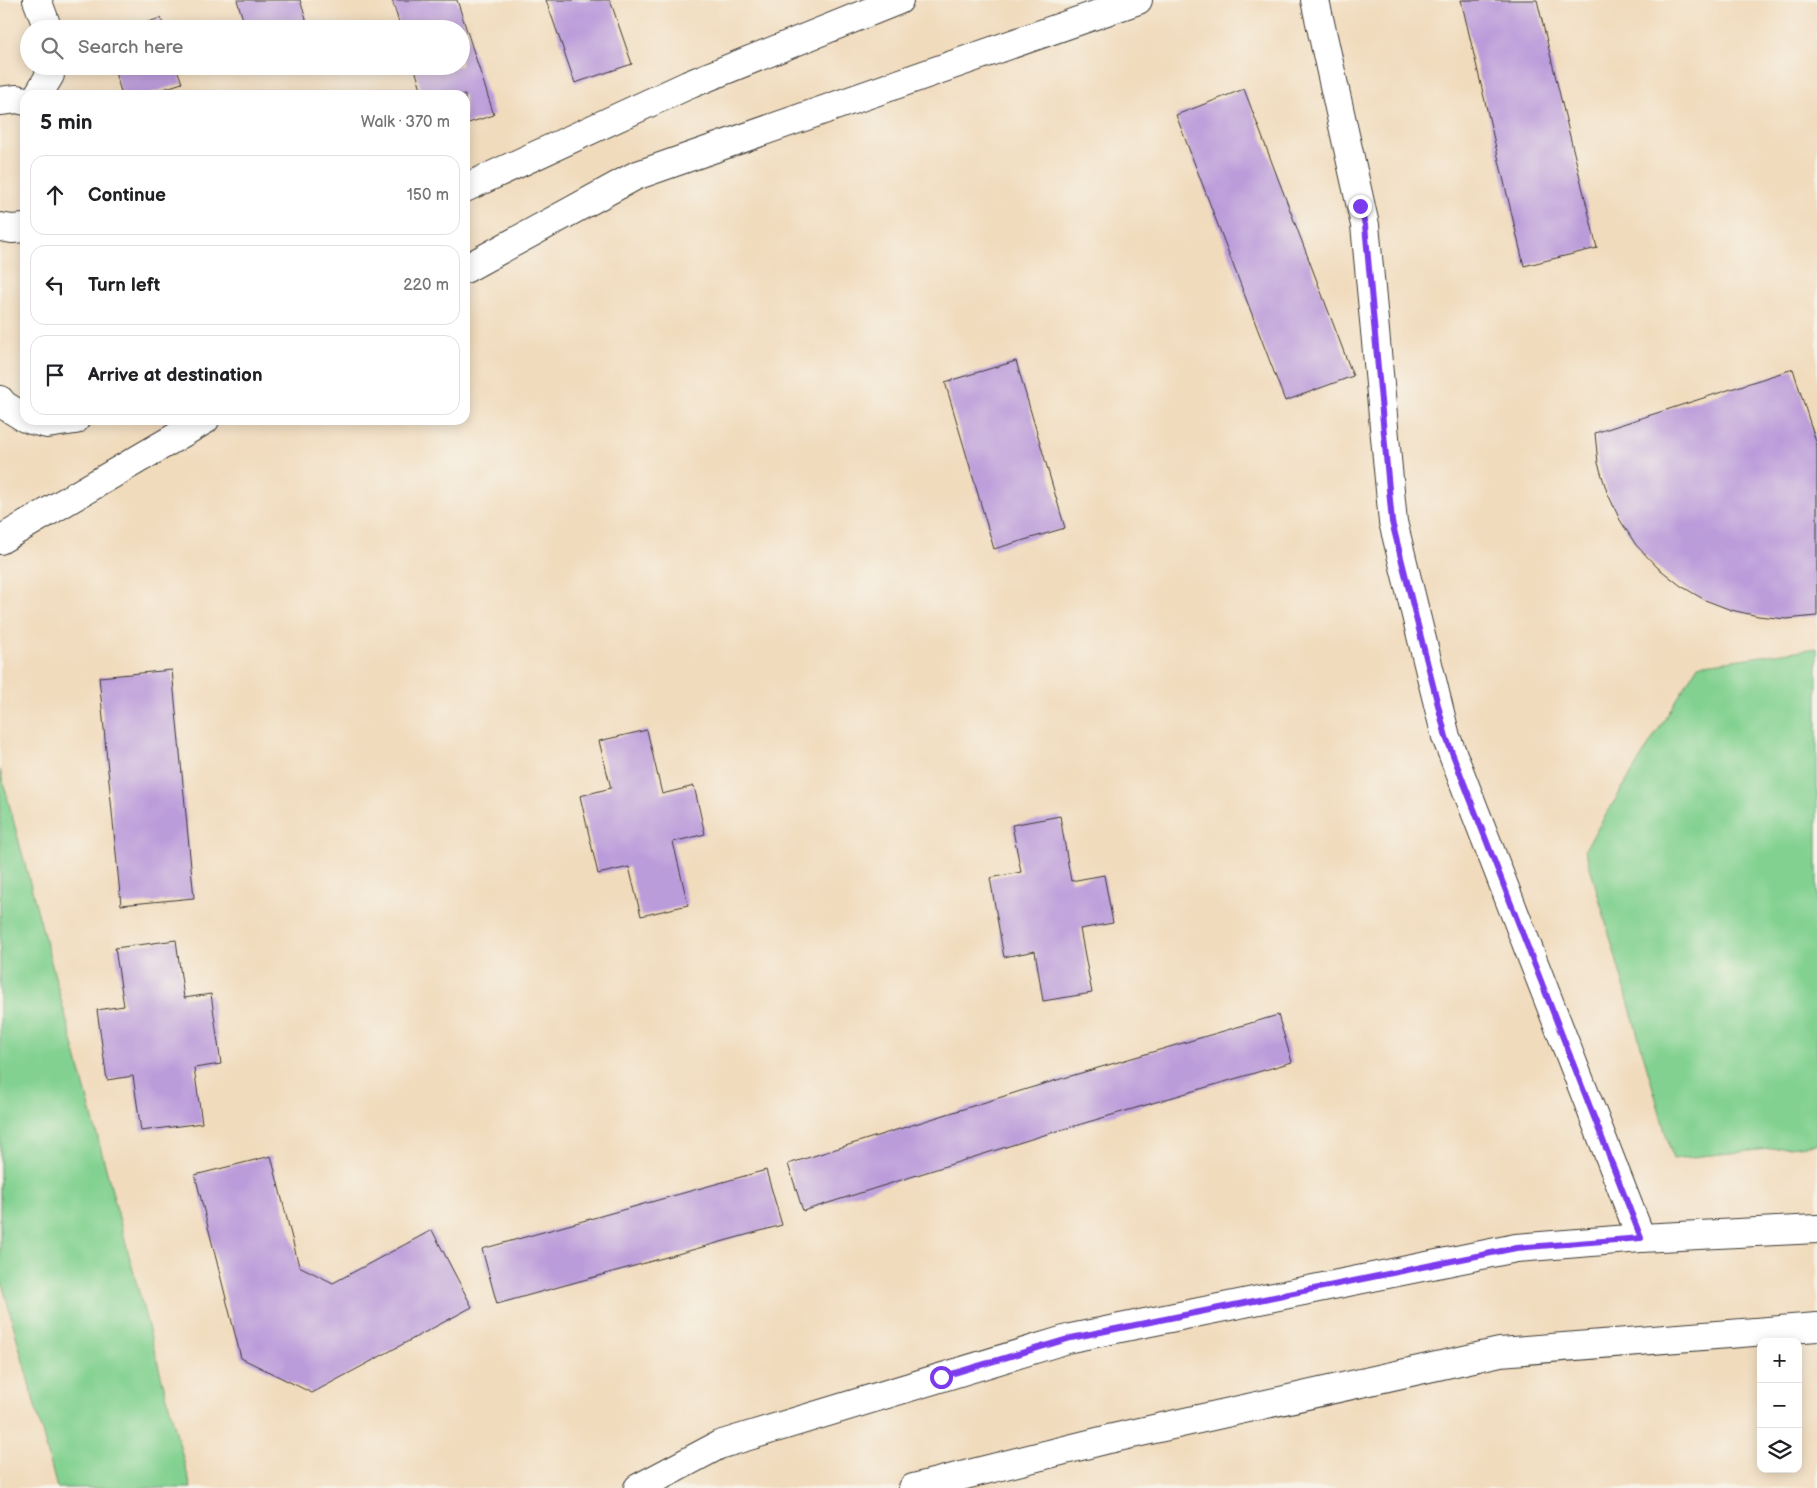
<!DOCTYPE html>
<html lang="en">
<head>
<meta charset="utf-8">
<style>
  body { margin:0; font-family:"Balsamiq Sans",sans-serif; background:#f2f2f2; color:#202124 }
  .controls { position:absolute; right:15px; bottom:15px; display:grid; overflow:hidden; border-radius:10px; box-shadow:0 2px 12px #0003 }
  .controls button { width:45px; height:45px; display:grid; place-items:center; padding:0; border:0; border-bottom:1px solid #e0e0e0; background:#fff; color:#202124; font:25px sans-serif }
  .stop { position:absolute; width:15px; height:15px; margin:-11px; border:4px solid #7c3aed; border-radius:50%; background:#fff }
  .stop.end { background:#7c3aed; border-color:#fff; box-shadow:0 1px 5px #0008 }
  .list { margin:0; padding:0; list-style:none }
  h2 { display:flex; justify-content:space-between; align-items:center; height:65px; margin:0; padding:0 20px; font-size:21px }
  h2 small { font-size:16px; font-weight:400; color:#757577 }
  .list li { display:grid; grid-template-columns:32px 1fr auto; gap:15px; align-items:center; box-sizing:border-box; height:80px; margin:0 10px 10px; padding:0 10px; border:1px solid #e0e0e0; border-radius:15px }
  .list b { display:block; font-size:19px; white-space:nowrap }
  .list em { font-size:16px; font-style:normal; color:#757577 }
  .icon { flex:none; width:28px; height:28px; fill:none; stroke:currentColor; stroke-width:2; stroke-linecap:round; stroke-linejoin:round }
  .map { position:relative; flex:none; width:1817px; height:1488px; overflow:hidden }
  .search { position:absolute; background:#fff; box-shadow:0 2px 12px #0003; left:20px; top:20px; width:450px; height:55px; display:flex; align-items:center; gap:12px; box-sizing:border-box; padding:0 18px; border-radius:28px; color:#757577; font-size:19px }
  .panel { position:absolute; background:#fff; box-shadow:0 2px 12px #0003; left:20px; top:90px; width:450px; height:335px; border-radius:15px }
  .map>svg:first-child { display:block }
  .green { fill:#82d190; stroke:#4f7656 }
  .building { fill:#bb9cda }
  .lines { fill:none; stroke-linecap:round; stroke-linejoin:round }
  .minor-casing { stroke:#3c3934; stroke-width:30 }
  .major-casing { stroke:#3c3934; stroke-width:30 }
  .minor { stroke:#fff; stroke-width:28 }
  .major { stroke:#fff; stroke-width:28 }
  .route { stroke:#7c3aed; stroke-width:6 }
</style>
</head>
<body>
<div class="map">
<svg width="1817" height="1488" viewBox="0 0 1817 1488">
  <rect width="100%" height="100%" fill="#f7f3e8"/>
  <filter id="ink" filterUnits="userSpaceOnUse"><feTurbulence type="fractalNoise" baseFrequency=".02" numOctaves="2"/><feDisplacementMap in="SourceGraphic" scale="10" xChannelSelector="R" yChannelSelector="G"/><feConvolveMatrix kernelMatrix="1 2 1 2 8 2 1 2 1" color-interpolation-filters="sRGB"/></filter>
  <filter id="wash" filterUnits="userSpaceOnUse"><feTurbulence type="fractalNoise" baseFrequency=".0096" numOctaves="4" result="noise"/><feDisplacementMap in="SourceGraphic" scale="20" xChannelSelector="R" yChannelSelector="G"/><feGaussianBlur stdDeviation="1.12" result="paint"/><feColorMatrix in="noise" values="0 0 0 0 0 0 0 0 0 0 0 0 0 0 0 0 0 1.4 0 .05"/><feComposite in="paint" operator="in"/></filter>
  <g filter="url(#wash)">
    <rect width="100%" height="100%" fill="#f1dbbd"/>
    <path class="green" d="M1817,648V1144L1673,1159L1585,849L1698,665Z
      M0,770L191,1488H57L0,1275Z"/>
    <g id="blocks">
      <path class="building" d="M237,0H300L309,29H246Z
        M392,0H457L494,115L465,124V95H423L414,66H461V29H401Z
        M546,0H610L632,64L575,83Z
        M1461,0H1537L1597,248L1524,266Z
        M161,18L164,29H128V28Z
        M113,66H176L182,83L145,95H122Z
        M1244,89L1353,376L1285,401L1176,115Z
        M1016,361L1065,528L994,549L945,382Z
        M1793,369L1817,445V616L1786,619L1758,616L1731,610L1705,600L1681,586L1657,567L1636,545L1620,520L1607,492L1598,463L1595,433Z
        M172,670L194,898L121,905L99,677Z
        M647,730L662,794L694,786L705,834L673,842L688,905L641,916L629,867L598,874L580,796L611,788L599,741Z
        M1060,816L1071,881L1104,875L1113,923L1080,929L1092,993L1043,1001L1035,951L1004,957L990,878L1021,872L1012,825Z
        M176,940L184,998L211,994L221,1064L194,1068L202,1123L141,1131L133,1076L107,1080L97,1010L124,1006L115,948Z
        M1278,1015L1292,1062L1044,1135L803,1211L788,1164L1030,1088Z
        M271,1156L299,1266L333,1283L432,1230L472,1307L312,1393L241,1358L195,1175Z
        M766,1170L782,1225L497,1304L482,1249Z"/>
    </g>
  </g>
  <g filter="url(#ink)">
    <use href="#blocks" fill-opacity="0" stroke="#3c3934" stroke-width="1"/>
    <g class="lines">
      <g class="minor-casing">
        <path id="minor" d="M37,0L45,21L46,29
          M1315,0L1365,225L1393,522L1446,737L1641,1238
          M38,95L50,75L49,66
          M0,101L17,99L25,101
          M465,188L688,85L899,0
          M0,227L12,229L25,228
          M465,269L635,176L1138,0
          M0,400L4,405L25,418
          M31,420L47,424L75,420
          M0,540L205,420"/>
      </g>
      <g class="major-casing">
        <path id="major" d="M638,1488L719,1445L1071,1338L1516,1248L1641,1238L1817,1229
          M913,1488L1109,1439L1500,1352L1817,1327"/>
      </g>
      <use href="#minor" class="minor"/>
      <use href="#major" class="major"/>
    </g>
  </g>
  <g class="lines" filter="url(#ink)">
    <path class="route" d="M941,1377L1071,1338L1516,1248L1641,1238L1446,737L1392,522L1365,225L1360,206"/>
  </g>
</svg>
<div class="controls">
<button>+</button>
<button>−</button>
<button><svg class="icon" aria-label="layers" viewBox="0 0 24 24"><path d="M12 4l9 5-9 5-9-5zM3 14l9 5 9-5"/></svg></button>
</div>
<div class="stop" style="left:941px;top:1377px"></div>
<div class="stop end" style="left:1360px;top:206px"></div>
<div class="search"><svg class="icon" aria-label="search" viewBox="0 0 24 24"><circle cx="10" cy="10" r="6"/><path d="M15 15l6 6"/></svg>Search here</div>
<section class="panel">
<h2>5 min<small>Walk · 370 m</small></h2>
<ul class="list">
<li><svg class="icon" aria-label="ahead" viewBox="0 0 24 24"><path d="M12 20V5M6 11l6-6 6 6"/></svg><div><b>Continue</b></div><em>150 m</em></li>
<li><svg class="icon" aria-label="left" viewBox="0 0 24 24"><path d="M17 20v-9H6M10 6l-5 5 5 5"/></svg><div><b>Turn left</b></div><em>220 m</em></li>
<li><svg class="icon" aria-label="arrive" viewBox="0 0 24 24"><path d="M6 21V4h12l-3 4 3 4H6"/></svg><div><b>Arrive at destination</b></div></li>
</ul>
</section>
</div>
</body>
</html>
